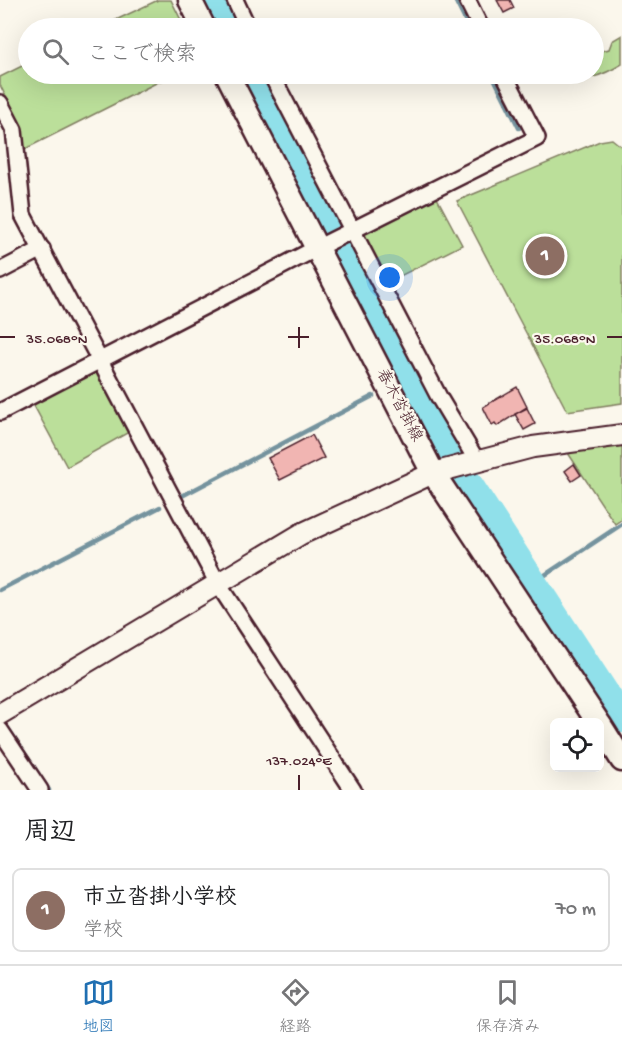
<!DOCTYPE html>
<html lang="ja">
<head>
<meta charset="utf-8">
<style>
  body { margin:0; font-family:"Gochi Hand","Klee One",sans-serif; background:#f2f2f2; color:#202124 }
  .controls { position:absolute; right:18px; bottom:18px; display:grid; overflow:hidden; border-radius:9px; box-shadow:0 6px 24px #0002 }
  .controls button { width:54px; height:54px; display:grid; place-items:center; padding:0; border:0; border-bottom:2px solid #e0e0e0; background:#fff; color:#202124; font:30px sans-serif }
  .you { position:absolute; left:390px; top:278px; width:21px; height:21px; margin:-15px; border:4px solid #fff; border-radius:50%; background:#1a73e8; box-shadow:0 0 0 9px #1a73e833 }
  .badge { display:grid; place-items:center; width:39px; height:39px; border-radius:50%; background:#1f6fb2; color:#fff; font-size:20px; font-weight:700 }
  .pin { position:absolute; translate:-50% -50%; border:3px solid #fff; box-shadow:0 2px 6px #0006 }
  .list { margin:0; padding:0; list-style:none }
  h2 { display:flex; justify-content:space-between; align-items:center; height:78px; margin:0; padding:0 24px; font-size:26px }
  h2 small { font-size:20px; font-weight:400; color:#757577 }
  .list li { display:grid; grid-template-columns:39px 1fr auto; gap:18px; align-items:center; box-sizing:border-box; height:84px; margin:0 12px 12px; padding:0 12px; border:2px solid #e0e0e0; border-radius:9px }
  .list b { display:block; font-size:22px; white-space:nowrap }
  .list p { margin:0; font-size:20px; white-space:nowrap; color:#757577 }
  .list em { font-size:20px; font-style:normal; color:#757577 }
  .icon { flex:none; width:33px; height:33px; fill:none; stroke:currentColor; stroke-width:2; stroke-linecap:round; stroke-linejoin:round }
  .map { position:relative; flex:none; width:622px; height:790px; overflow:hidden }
  .search { position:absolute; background:#fff; box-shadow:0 6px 24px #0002; left:18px; right:18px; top:18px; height:66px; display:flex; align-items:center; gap:15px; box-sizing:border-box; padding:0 21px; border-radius:33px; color:#757577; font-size:22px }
  .sheet { height:174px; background:#fff }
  nav { display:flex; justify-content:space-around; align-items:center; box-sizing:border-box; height:84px; border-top:2px solid #e0e0e0; background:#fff; font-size:16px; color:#757577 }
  nav a { display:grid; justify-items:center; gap:3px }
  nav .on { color:#1f6fb2 }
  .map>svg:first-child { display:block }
  .green { fill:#bbdf9a; stroke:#827f62; stroke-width:1.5 }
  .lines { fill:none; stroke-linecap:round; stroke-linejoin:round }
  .stream { stroke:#74939e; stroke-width:4.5 }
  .river { stroke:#90e0ea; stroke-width:28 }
  .building { fill:#f1b5b2; stroke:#4a1f2b; stroke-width:1.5 }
  .minor-casing { stroke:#4a1f2b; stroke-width:20 }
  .tertiary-casing { stroke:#4a1f2b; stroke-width:24 }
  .secondary-casing { stroke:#4a1f2b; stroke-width:27 }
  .minor { stroke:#fbf7ec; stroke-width:15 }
  .tertiary { stroke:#fbf7ec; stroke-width:20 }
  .secondary { stroke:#fbf7ec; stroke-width:22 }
  .ticks { fill:none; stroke:#4a1f2b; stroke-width:2 }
  .labels { text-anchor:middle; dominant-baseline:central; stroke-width:4.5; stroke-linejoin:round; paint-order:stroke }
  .street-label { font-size:16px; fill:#4a1f2b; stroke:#fbf7ec }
  .ticks-label { font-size:15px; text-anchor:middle; fill:#4a1f2b; stroke:#fbf7ec; stroke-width:4.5; stroke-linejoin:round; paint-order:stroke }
</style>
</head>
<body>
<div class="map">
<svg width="622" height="790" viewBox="0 0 622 790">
  <rect width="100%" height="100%" fill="#fbf7ec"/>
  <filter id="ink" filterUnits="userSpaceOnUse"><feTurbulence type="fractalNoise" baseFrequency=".0167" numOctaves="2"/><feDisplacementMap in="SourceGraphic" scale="12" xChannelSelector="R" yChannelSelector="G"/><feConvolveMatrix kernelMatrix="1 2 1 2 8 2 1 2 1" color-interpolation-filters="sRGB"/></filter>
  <g filter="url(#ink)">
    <path class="green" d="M158,0H171L185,28H99Z
      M622,35V64C602,76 587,81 564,79L560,74H594V53L609,49L612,41Z
      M28,63V74H174L23,150L21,127L0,85V77Z
      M612,139L622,147V403L567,411L457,201L600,141Z
      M436,196L462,245L384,284L359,235Z
      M94,370L98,371L129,432L67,467L32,402Z
      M622,443V519L615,524L568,453Z"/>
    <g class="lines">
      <path class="stream" d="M455,0L469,28
        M492,74L519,128
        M398,384L405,379
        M180,497L373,396
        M533,583L622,524
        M0,590L160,507
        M8,728L49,790"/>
      <path class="river" d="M212,0L227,28
        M250,74L405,379L448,453
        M466,480L622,719"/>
    </g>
    <path class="building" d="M497,0H510L514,8L504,13Z
      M517,387L527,407L497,426L495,423L492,425L483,407Z
      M527,408L535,424L524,430L515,414Z
      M312,435L324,458L280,480L268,458Z
      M574,464L581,475L572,481L565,471Z"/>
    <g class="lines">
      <g class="minor-casing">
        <path id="minor" d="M235,0L248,28
          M467,0L481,28
          M271,74L440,399L477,461
          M0,103L14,130L23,215L218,584L353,790
          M0,271L42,249
          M0,412L315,249L537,138L504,74
          M0,730L40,790"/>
      </g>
      <g class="tertiary-casing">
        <path id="tertiary" d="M0,714L301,534L433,473L533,447L622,435"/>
      </g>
      <g class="secondary-casing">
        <path id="secondary" d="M190,0L204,28
          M227,74L433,473L598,722
          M600,725L622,760"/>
      </g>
      <use href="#minor" class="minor"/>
      <use href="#tertiary" class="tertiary"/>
      <use href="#secondary" class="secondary"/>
    </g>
  </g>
  <path class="ticks" d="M299,327V348M0,337H15M288,337H309M607,337H622M299,775V790"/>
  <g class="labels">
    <g class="street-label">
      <text transform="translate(398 406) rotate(62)">春木沓掛線</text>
    </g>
  </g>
  <g class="ticks-label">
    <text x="57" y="343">35.068°N</text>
    <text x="565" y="343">35.068°N</text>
    <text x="299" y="765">137.024°E</text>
  </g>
</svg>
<div class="controls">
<button><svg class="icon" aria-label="locate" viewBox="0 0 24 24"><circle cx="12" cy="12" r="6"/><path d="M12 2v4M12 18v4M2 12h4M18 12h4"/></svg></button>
</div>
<div class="you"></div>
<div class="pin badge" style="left:545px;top:256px;background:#8d6e63">1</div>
<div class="search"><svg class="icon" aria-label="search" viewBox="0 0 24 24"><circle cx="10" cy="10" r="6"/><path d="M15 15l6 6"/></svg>ここで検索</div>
</div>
<section class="sheet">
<h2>周辺<small></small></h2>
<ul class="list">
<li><span class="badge" style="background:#8d6e63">1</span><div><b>市立沓掛小学校</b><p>学校</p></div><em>70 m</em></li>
</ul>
</section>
<nav>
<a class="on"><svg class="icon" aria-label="map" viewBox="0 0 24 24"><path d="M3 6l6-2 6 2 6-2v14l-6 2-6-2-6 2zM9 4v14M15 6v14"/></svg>地図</a>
<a><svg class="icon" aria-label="directions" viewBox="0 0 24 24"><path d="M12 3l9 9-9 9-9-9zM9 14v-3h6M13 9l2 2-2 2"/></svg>経路</a>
<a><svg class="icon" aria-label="saved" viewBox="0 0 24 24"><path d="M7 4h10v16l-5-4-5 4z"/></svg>保存済み</a>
</nav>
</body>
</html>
